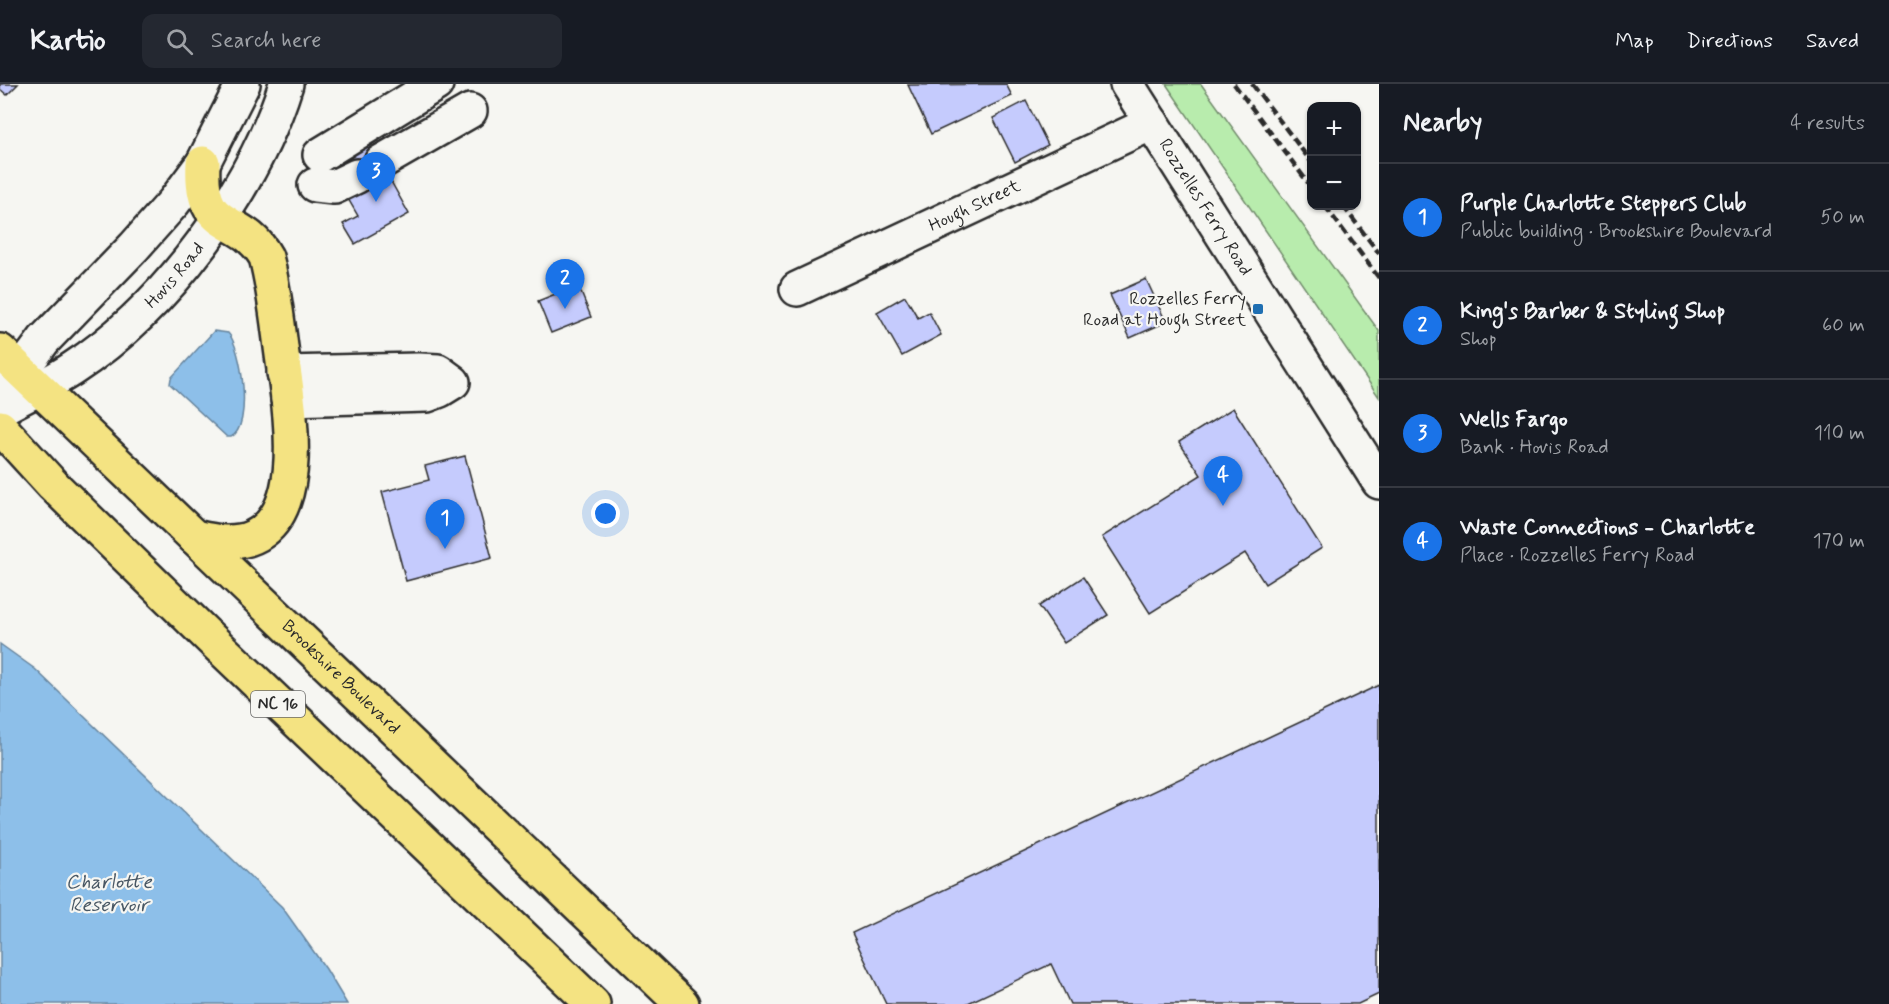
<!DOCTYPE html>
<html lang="en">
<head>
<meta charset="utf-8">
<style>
  body { margin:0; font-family:Mynerve,sans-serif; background:#242831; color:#f1f3f6 }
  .controls { position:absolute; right:18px; top:18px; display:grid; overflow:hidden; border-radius:12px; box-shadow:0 2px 4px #0004 }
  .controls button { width:54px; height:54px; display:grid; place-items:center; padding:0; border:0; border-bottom:2px solid #363941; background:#171b24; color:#f1f3f6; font:30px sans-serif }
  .you { position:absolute; left:606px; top:430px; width:21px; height:21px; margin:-15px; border:4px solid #fff; border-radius:50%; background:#1a73e8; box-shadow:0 0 0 9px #1a73e833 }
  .badge { display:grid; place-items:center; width:39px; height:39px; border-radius:50%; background:#1a73e8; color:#fff; font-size:20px; font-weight:700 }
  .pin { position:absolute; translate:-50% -50px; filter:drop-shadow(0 2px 3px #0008) }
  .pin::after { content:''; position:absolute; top:32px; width:21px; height:18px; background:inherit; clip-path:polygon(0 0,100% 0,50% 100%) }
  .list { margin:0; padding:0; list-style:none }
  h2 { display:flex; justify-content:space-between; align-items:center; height:78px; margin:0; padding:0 24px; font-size:26px }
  h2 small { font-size:20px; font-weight:400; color:#9ea1a6 }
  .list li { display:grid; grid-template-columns:39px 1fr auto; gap:18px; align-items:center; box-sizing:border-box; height:108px; padding:0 24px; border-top:2px solid #363941 }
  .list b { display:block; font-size:22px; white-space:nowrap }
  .list p { margin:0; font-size:20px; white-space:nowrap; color:#9ea1a6 }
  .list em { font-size:20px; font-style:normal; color:#9ea1a6 }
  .icon { flex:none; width:33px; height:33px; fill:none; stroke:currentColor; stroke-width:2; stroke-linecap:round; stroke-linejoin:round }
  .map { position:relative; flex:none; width:1379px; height:920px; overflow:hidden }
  header { display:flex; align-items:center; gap:36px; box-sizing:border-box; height:84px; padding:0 30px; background:#171b24; border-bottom:2px solid #363941 }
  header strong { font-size:28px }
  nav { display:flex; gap:33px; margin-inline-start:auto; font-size:21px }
  .search { width:420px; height:54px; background:#242831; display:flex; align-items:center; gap:15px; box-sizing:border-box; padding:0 21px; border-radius:12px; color:#9ea1a6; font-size:22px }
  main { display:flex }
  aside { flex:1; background:#171b24 }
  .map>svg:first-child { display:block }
  .green { fill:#b8ecad; stroke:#728c6c; stroke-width:1.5 }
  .water { fill:#8dbfe9; stroke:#66849d; stroke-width:1.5 }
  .building { fill:#c5cbfd; stroke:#2b2b2b; stroke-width:1.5 }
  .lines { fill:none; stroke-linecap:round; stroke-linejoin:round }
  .minor-casing { stroke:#2b2b2b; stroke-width:38 }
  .highway-casing { stroke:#2b2b2b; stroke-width:38 }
  .minor { stroke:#f6f6f2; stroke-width:33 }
  .highway { stroke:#f4e382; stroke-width:33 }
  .rail { stroke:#2b2b2b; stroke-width:4.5; stroke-dasharray:9 4.5; stroke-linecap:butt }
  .poi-dot { fill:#1f6fb2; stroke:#f6f6f2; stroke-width:2 }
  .labels { text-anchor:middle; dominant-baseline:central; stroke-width:4.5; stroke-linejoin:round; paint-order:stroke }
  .shield { fill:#f6f6f2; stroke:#686867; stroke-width:1.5 }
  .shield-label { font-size:16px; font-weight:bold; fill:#2b2b2b }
  .street-label { font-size:18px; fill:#2b2b2b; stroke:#f6f6f2 }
  .poi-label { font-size:18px; fill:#2b2b2b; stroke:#f6f6f2; text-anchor:end }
  .water-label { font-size:20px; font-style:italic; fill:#485764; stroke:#f6f6f2 }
</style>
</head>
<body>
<header>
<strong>Kartio</strong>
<div class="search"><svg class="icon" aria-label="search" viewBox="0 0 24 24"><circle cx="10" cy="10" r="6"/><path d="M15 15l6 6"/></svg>Search here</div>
<nav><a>Map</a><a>Directions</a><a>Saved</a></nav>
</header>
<main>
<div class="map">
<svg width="1379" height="920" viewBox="0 0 1379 920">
  <rect width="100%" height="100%" fill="#f6f6f2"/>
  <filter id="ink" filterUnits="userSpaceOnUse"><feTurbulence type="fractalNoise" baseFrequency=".0167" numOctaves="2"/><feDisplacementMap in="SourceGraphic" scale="12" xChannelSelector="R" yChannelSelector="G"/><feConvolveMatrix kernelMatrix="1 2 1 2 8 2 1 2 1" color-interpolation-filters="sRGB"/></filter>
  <g filter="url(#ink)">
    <path class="green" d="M1166,0H1201L1379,247V313Z"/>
    <path class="water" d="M214,247L228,249C242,263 253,343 231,353H227L170,300L171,294Z
      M0,560L35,585L282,823L326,885L347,920H0Z"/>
    <path class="building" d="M0,0H18L7,11L0,5Z
      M1006,0L1012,12L931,50L908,1Z
      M1026,17L1048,61L1015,78L993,34Z
      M368,56L409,130L355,160L343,140L358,132L343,106L360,97L344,70Z
      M1146,195L1166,238L1130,254L1110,211Z
      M578,201L591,233L551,249L538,217Z
      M905,212L918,234L929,228L941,251L902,272L877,228Z
      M1233,324L1322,464L1265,500L1245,469L1150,529L1102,453L1201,391L1179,358Z
      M465,372L492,474L406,497L382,408L429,396L425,382Z
      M1083,493L1108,531L1064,559L1039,522Z
      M1379,601V910L1358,920H1070L1051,880L966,920H886L852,849Z"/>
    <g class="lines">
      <g class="minor-casing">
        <g id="minor">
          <path id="s1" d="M1127,0L1379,398"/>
          <path d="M320,71L436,0"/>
          <path d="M381,78L470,27"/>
          <path d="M315,101L334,103L357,92"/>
          <path id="s2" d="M797,205L1152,39"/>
          <path d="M284,289L419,286L438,287L453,298L440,306L427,311L288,315"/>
          <path d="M4,310L44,256L134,163L174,118L203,79L243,0"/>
          <path id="s3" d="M0,325C24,312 49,300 72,285C166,224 253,106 286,0"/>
        </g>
      </g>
      <g class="highway-casing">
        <g id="highway">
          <path id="s4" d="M0,267L682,920"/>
          <path d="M0,343L53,401L211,555L593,920"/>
          <path d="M194,453C209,456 224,460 240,457C311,444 290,327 283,278C278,243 275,207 266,173C240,127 199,153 203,79"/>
        </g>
      </g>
      <use href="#minor" class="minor"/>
      <use href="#highway" class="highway"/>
      <path class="rail" d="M1234,0L1312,104
        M1252,0L1312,79
        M1325,122L1379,194
        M1343,122L1379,169"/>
    </g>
  </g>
  <rect class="poi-dot" x="1252" y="219" width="12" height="12" rx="3"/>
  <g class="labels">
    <rect class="shield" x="251" y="607" width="54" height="26" rx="4.5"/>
    <g class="shield-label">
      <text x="278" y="620">NC 16</text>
    </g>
    <g class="street-label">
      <text stroke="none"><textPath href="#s2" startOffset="196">Hough Street</textPath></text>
      <text stroke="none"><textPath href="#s1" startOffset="146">Rozzelles Ferry Road</textPath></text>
      <text stroke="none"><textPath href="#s3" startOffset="222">Hovis Road</textPath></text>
      <text stroke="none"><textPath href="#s4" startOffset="472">Brookshire Boulevard</textPath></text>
    </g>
    <g class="poi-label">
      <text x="1246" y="215">Rozzelles Ferry<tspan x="1246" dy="21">Road at Hough Street</tspan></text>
    </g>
    <g class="water-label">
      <text x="109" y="798">Charlotte<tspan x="109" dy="23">Reservoir</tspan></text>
    </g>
  </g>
</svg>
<div class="controls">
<button>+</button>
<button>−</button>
</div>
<div class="you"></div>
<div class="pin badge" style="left:445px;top:465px">1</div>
<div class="pin badge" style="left:565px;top:225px">2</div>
<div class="pin badge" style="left:376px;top:118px">3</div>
<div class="pin badge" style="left:1223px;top:422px">4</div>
</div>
<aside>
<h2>Nearby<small>4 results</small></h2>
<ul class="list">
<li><span class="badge">1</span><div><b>Purple Charlotte Steppers Club</b><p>Public building · Brookshire Boulevard</p></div><em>50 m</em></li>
<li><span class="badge">2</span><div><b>King's Barber &amp; Styling Shop</b><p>Shop</p></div><em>60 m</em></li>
<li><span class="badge">3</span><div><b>Wells Fargo</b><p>Bank · Hovis Road</p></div><em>110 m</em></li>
<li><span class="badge">4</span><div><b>Waste Connections - Charlotte</b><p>Place · Rozzelles Ferry Road</p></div><em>170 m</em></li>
</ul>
</aside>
</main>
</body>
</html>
